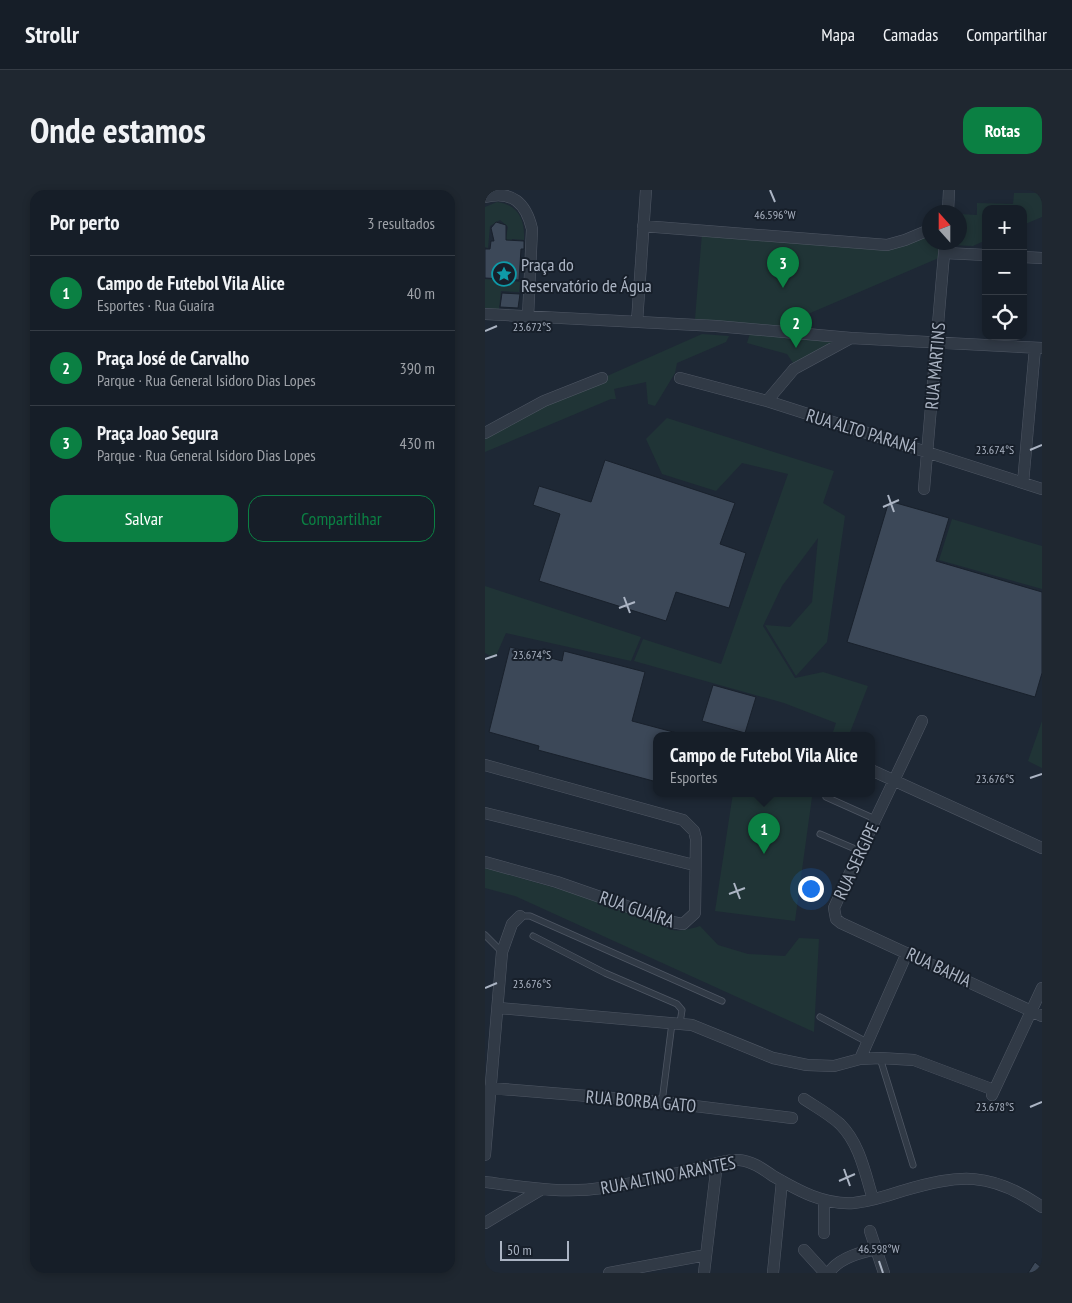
<!DOCTYPE html>
<html lang="pt">
<head>
<meta charset="utf-8">
<style>
  body { margin:0; font-family:"PT Sans Narrow",sans-serif; background:#1f2730; color:#f1f3f6 }
  .controls { position:absolute; right:15px; top:15px; display:grid; overflow:hidden; border-radius:10px; box-shadow:0 2px 8px #0003 }
  .controls button { width:45px; height:45px; display:grid; place-items:center; padding:0; border:0; border-bottom:1px solid #353c45; background:#161e28; color:#f1f3f6; font:25px sans-serif }
  .compass { position:absolute; left:437px; top:15px; width:45px; height:45px; border-radius:50%; background:#161e28; box-shadow:0 2px 8px #0003; rotate:339deg }
  .scale { position:absolute; left:15px; bottom:12px; width:69px; box-sizing:border-box; padding-left:5px; border:2px solid #abb4c3; border-top:0; font-size:14px; line-height:18px; white-space:nowrap; color:#abb4c3; -webkit-text-stroke:4px #171f2a; paint-order:stroke }
  .you { position:absolute; left:325px; top:698px; width:18px; height:18px; margin:-12px; border:4px solid #fff; border-radius:50%; background:#1a73e8; box-shadow:0 0 0 8px #1a73e833 }
  .badge { display:grid; place-items:center; width:32px; height:32px; border-radius:50%; background:#0b8043; color:#fff; font-size:16px; font-weight:700 }
  .pin { position:absolute; translate:-50% -41px; filter:drop-shadow(0 1px 2px #0008) }
  .pin::after { content:''; position:absolute; top:26px; width:18px; height:15px; background:inherit; clip-path:polygon(0 0,100% 0,50% 100%) }
  .popup { position:absolute; left:168px; top:542px; width:222px; height:65px; box-sizing:border-box; display:grid; place-content:center; border-radius:10px; background:#161e28; filter:drop-shadow(0 1px 4px #0005); font-size:16px; white-space:nowrap; color:#9ea2a8 }
  .popup b { font-size:19px; color:#f1f3f6 }
  .popup::after { content:''; position:absolute; left:50%; top:100%; margin-left:-10px; border:10px solid transparent; border-top-color:#161e28 }
  .list { margin:0; padding:0; list-style:none }
  h2 { display:flex; justify-content:space-between; align-items:center; height:65px; margin:0; padding:0 20px; font-size:21px }
  h2 small { font-size:16px; font-weight:400; color:#9ea2a8 }
  .list li { display:grid; grid-template-columns:32px 1fr auto; gap:15px; align-items:center; box-sizing:border-box; height:75px; padding:0 20px; border-top:1px solid #353c45 }
  .list b { display:block; font-size:19px; white-space:nowrap }
  .list p { margin:0; font-size:16px; white-space:nowrap; color:#9ea2a8 }
  .list em { font-size:16px; font-style:normal; color:#9ea2a8 }
  .actions { display:flex; gap:10px; padding:15px 20px }
  .actions a { flex:1; padding:11px 0; border:1px solid #0b8043; border-radius:15px; text-align:center; font-size:18px; color:#0b8043 }
  .actions .main { background:#0b8043; color:#fff }
  .icon { flex:none; width:28px; height:28px; fill:none; stroke:currentColor; stroke-width:2; stroke-linecap:round; stroke-linejoin:round }
  .map { position:relative; flex:none; width:557px; height:1083px; overflow:hidden; border-radius:15px }
  header { display:flex; align-items:center; gap:30px; box-sizing:border-box; height:70px; padding:0 25px; background:#161e28; border-bottom:1px solid #353c45 }
  header strong { font-size:24px }
  nav { display:flex; gap:28px; margin-inline-start:auto; font-size:18px }
  .intro { display:flex; align-items:center; justify-content:space-between; box-sizing:border-box; height:120px; padding:0 30px }
  h1 { margin:0; font-size:35px }
  .button { padding:12px 22px; border-radius:15px; background:#0b8043; color:#fff; font-size:18px; font-weight:700 }
  main { display:flex; gap:30px; padding:0 30px }
  aside { flex:1; background:#161e28; border-radius:15px; box-shadow:0 2px 8px #0003 }
  .map>svg:first-child { display:block }
  .green { fill:#203436 }
  .building { fill:#3c4858; stroke:#19212c }
  .lines { fill:none; stroke-linecap:round; stroke-linejoin:round }
  .lane-casing { stroke:#4f5764; stroke-width:7 }
  .street-casing { stroke:#4f5764; stroke-width:12 }
  .lane { stroke:#313a46; stroke-width:5.5 }
  .street { stroke:#313a46; stroke-width:11 }
  .ticks { fill:none; stroke:#abb4c3; stroke-width:2 }
  .labels { text-anchor:middle; dominant-baseline:central; stroke-width:4; stroke-linejoin:round; paint-order:stroke }
  .poi-label { font-size:18px; fill:#abb4c3; stroke:#171f2a; text-anchor:start }
  .street-label { font-size:18px; fill:#abb4c3; stroke:#171f2a }
  .ticks-label { font-size:12px; text-anchor:middle; fill:#abb4c3; stroke:#171f2a; stroke-width:4; stroke-linejoin:round; paint-order:stroke }
</style>
</head>
<body>
<header>
<strong>Strollr</strong>
<nav><a>Mapa</a><a>Camadas</a><a>Compartilhar</a></nav>
</header>
<div class="intro"><h1>Onde estamos</h1><a class="button">Rotas</a></div>
<main>
<aside>
<h2>Por perto<small>3 resultados</small></h2>
<ul class="list">
<li><span class="badge">1</span><div><b>Campo de Futebol Vila Alice</b><p>Esportes · Rua Guaíra</p></div><em>40 m</em></li>
<li><span class="badge">2</span><div><b>Praça José de Carvalho</b><p>Parque · Rua General Isidoro Dias Lopes</p></div><em>390 m</em></li>
<li><span class="badge">3</span><div><b>Praça Joao Segura</b><p>Parque · Rua General Isidoro Dias Lopes</p></div><em>430 m</em></li>
</ul>
<div class="actions"><a class="main">Salvar</a><a>Compartilhar</a></div>
</aside>
<div class="map">
<svg width="557" height="1083" viewBox="0 0 557 1083">
  <rect width="100%" height="100%" fill="#1e2835"/>
  <path class="green" d="M529,3H557V27L538,35V19H501V50L488,56L467,55V53L474,52L475,24L492,25V13L528,14Z
    M12,12C34,15 40,30 39,50L27,49L25,59L20,52L23,37L15,30L5,36L3,58L0,57V17Z
    M217,43L376,55L444,43V52L458,53L456,67L295,136L210,129Z
    M0,89L35,92L34,102L16,101L14,119L0,118Z
    M266,140L358,148L313,174L308,173L302,164L262,153Z
    M217,144L244,146L241,152L192,173L190,183L170,216L163,214L161,192L129,199L131,209H126L0,262V246L61,213Z
    M182,228L349,281L338,313L360,326L342,452L311,486L280,435L305,437L327,412L333,348L297,396L278,436L310,488L338,482L383,496L364,545H347L351,533L299,513L149,471L158,449L236,474L303,284L257,273L231,301L177,284L161,249Z
    M467,329L557,356V399L454,370Z
    M0,396L156,447L146,471L21,443L10,468L0,463Z
    M557,531V578L543,571Z
    M248,603H304L327,607L310,731L230,721Z
    M0,678L88,703L177,735C189,744 201,740 215,736L233,755L263,764L300,766L314,748L334,749L329,842L30,706L0,698Z"/>
  <path class="building" d="M11,32L21,35V50L39,51V59H36L34,90L0,88V59H5L6,51H9L6,38Z
    M17,103L35,104L33,118L15,117Z
    M120,270L250,313L235,354L261,363L244,418L191,402L181,431L54,391L75,324L48,315L54,296L106,312Z
    M404,311L464,328L451,371L557,402V483L550,507L362,452Z
    M25,457L77,471L79,461L160,482L147,531L192,543L191,545H172V592L53,560L54,556L4,542Z
    M228,495L271,507L260,543L217,531Z
    M550,1072L557,1078V1083H543Z"/>
  <g class="lines">
    <g class="lane-casing">
      <path id="lane" d="M341,607L390,629
        M335,644L375,661
        M35,726H45L237,811
        M0,745L17,762
        M48,746L120,783L192,814L197,820L195,833
        M335,827L382,852
        M395,868L428,975
        M177,912L187,833"/>
    </g>
    <g class="street-casing">
      <path id="street" d="M0,7C27,0 41,13 47,39L43,127
        M463,22L464,0
        M158,36L402,55L420,50L444,40
        M460,63L501,65
        M538,67L557,68
        M0,124L231,136L366,148L557,158
        M152,132L161,0
        M195,188L282,211L557,299
        M282,211L309,179L366,148
        M0,243L59,211L117,188
        M538,293L550,158
        M439,299L460,52
        M437,531C408,594 377,655 349,718L351,729L356,733L557,826
        M0,575L198,630L209,641L211,649L210,723L198,734L187,732L72,692L0,672
        M386,580L557,658
        M0,623L209,675
        M14,818L207,835L288,868L322,875L349,876L375,869L395,868L429,870L509,900
        M375,869L422,763
        M5,898L177,912L307,928
        M507,905L557,798
        M319,909C331,917 344,924 355,934C375,954 380,983 388,1009
        M0,965L17,762L27,734L35,726
        M0,992C39,997 78,1004 117,998C148,994 179,986 210,979C224,976 239,969 254,970C267,971 278,979 288,986C314,1001 339,1015 369,1013C386,1011 402,1006 417,1001C475,984 505,981 557,1017
        M339,1011V1043
        M0,1033L57,999
        M385,1041L399,1083
        M319,1060L340,1083
        M124,1083L221,1065
        M219,1083L232,973
        M288,1083L297,991
        M344,1083C353,1068 376,1062 392,1059"/>
    </g>
    <use href="#lane" class="lane"/>
    <use href="#street" class="street"/>
  </g>
  <path class="ticks" d="M285,0L290,12M0,141L12,136M545,260L557,255M403,305L409,322M398,317L414,310M139,407L145,423M134,418L150,412M0,469L12,465M545,588L557,584M249,693L255,709M244,704L260,698M0,798L12,793M545,917L557,912M359,979L365,996M354,991L370,984M394,1071L398,1083"/>
  <defs>
    <g id="sight-ring" transform="scale(1.25)"><circle r="9.5" fill="#171f2a" stroke="#0f9aa8" stroke-width="1.5"/><path d="M0-6L1.8-2.2L6-1.7L2.9 1.2L3.7 5.4L0 3.3L-3.7 5.4L-2.9 1.2L-6-1.7L-1.8-2.2Z" fill="#0f9aa8"/></g>
  </defs>
  <g fill-rule="evenodd">
    <use href="#sight-ring" x="19" y="84"/>
  </g>
  <g class="labels">
    <g class="poi-label">
      <text x="36" y="74">Praça do<tspan x="36" dy="21">Reservatório de Água</tspan></text>
    </g>
    <g class="street-label">
      <text transform="translate(450 176) rotate(-85)">RUA MARTINS</text>
      <text transform="translate(377 241) rotate(17)">RUA ALTO PARANÁ</text>
      <text transform="translate(371 671) rotate(-65)">RUA SERGIPE</text>
      <text transform="translate(152 719) rotate(19)">RUA GUAÍRA</text>
      <text transform="translate(454 777) rotate(25)">RUA BAHIA</text>
      <text transform="translate(156 911) rotate(5)">RUA BORBA GATO</text>
      <text transform="translate(183 985) rotate(-11)">RUA ALTINO ARANTES</text>
    </g>
  </g>
  <g class="ticks-label">
    <text x="290" y="29">46.596°W</text>
    <text x="47" y="141">23.672°S</text>
    <text x="510" y="264">23.674°S</text>
    <text x="47" y="469">23.674°S</text>
    <text x="510" y="593">23.676°S</text>
    <text x="47" y="798">23.676°S</text>
    <text x="510" y="921">23.678°S</text>
    <text x="394" y="1063">46.598°W</text>
  </g>
</svg>
<div class="controls">
<button>+</button>
<button>−</button>
<button><svg class="icon" aria-label="locate" viewBox="0 0 24 24"><circle cx="12" cy="12" r="6"/><path d="M12 2v4M12 18v4M2 12h4M18 12h4"/></svg></button>
</div>
<svg class="compass" viewBox="-18 -18 36 36"><path d="M0-13l5 13h-10z" fill="#e53935"/><path d="M0 13l5-13h-10z" fill="#9ea2a8"/></svg>
<div class="scale">50 m</div>
<div class="you"></div>
<div class="pin badge" style="left:279px;top:664px">1</div>
<div class="popup"><b>Campo de Futebol Vila Alice</b>Esportes</div>
<div class="pin badge" style="left:311px;top:158px">2</div>
<div class="pin badge" style="left:298px;top:98px">3</div>
</div>
</main>
</body>
</html>
